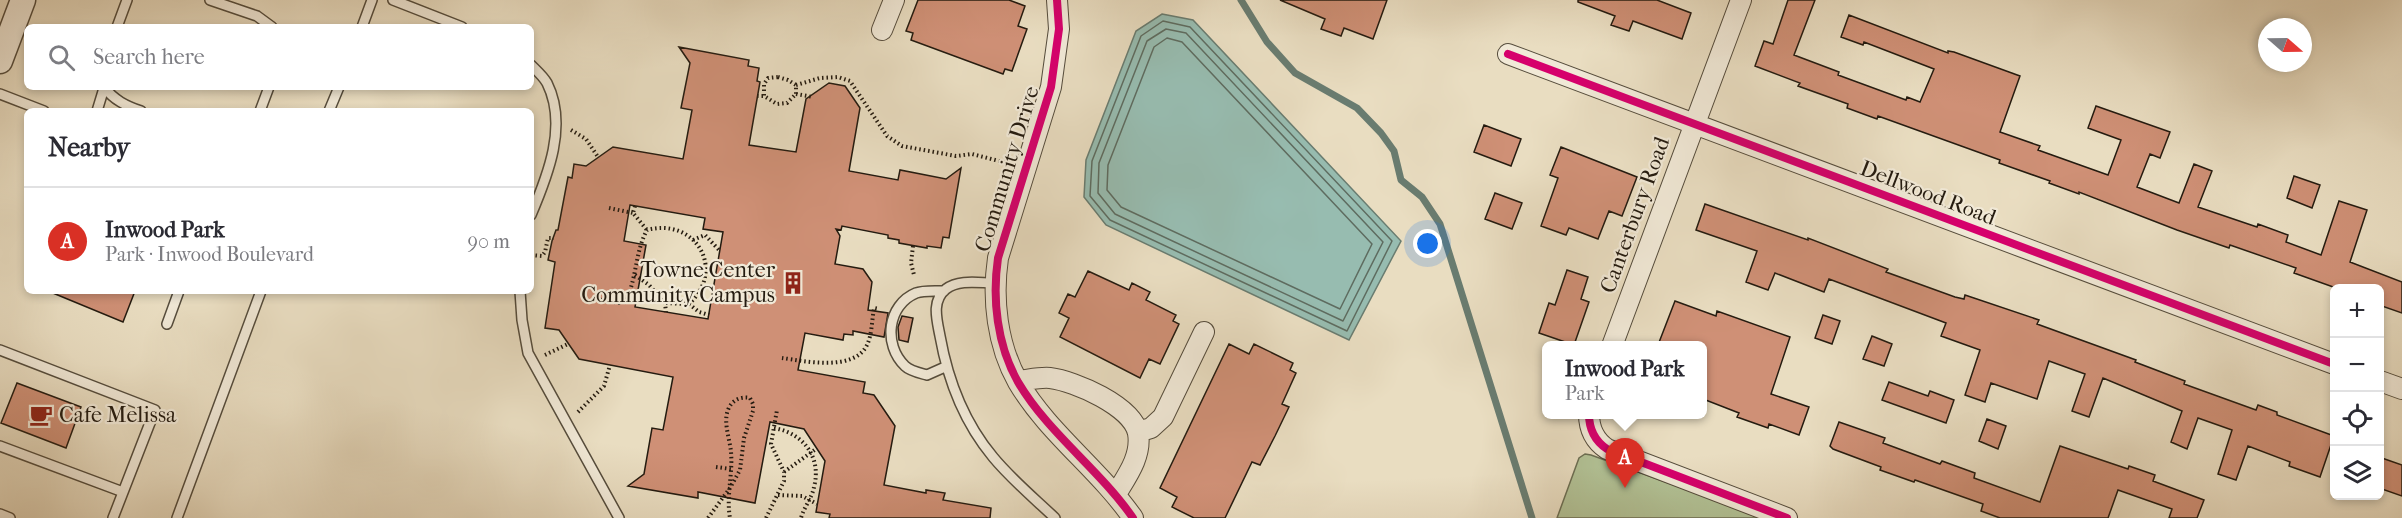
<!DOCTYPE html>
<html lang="en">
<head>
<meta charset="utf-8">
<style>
  body { margin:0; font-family:"IM FELL French Canon",serif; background:#f7f7f7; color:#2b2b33 }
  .controls { position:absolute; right:18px; bottom:18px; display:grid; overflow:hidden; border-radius:9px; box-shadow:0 3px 9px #0003 }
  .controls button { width:54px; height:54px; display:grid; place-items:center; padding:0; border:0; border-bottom:2px solid #e1e1e2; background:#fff; color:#2b2b33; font:30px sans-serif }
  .compass { position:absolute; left:2258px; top:18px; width:54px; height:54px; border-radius:50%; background:#fff; box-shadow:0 3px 9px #0003; rotate:110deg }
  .you { position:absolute; left:1428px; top:244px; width:21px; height:21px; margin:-15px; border:4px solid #fff; border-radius:50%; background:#1a73e8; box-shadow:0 0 0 9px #1a73e833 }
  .badge { display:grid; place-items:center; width:39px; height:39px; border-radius:50%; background:#d93025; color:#fff; font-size:20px; font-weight:700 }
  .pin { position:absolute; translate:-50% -50px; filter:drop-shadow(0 2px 3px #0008) }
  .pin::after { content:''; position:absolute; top:32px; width:21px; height:18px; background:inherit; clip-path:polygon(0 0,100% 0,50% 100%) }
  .popup { position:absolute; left:1542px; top:341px; width:165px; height:78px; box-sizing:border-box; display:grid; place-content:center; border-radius:9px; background:#fff; filter:drop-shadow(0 2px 4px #0005); font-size:20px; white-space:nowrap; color:#7c7c81 }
  .popup b { font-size:22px; color:#2b2b33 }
  .popup::after { content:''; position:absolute; left:50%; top:100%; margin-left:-12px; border:12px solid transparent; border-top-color:#fff }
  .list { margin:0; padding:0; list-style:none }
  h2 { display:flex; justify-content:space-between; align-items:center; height:78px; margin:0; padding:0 24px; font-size:26px }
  h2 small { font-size:20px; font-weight:400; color:#7c7c81 }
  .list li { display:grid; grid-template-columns:39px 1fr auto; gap:18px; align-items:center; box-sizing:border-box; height:108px; padding:0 24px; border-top:2px solid #e1e1e2 }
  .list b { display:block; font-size:22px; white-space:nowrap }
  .list p { margin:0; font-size:20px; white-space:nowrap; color:#7c7c81 }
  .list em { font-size:20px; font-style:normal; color:#7c7c81 }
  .icon { flex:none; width:33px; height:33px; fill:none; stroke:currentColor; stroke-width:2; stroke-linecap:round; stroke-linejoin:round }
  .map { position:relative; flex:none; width:2402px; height:518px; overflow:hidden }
  .search { position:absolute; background:#fff; box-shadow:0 3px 9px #0003; left:24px; top:24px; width:510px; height:66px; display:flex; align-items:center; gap:15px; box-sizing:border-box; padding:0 21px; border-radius:9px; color:#7c7c81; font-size:22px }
  .panel { position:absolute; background:#fff; box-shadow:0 3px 9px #0003; left:24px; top:108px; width:510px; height:186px; border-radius:9px }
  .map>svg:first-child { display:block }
  .green { fill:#b2c296; stroke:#6b6e53; stroke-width:1.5 }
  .water { fill:#97bcb0; stroke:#697c70; stroke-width:1.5 }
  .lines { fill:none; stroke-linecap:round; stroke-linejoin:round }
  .shore { stroke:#5e6c60; stroke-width:1.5 }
  .stream { stroke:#697c70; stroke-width:7 }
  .building { fill:#cf9076; stroke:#241b10; stroke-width:1.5; fill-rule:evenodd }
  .service-casing { stroke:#554c3c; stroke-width:12 }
  .minor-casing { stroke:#554c3c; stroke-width:22 }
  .tertiary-casing { stroke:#554c3c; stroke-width:27 }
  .path { stroke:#241b10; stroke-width:4; stroke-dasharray:1.5 3; stroke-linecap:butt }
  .service { stroke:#f1e9d7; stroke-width:9 }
  .minor { stroke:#f1e9d7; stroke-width:20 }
  .tertiary { stroke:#f1e9d7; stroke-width:24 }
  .cycleway-casing { stroke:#f1e9d7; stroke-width:11 }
  .cycleway { stroke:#d6006c; stroke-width:8 }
  .labels { text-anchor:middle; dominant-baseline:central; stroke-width:4.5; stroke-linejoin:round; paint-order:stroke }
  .street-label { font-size:22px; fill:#241b10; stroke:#f1e9d7 }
  .poi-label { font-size:22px; fill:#241b10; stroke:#f1e9d7; text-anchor:end }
</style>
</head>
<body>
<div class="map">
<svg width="2402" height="518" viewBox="0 0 2402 518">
  <rect width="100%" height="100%" fill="#e9ddc1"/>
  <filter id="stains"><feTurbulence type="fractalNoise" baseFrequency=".00333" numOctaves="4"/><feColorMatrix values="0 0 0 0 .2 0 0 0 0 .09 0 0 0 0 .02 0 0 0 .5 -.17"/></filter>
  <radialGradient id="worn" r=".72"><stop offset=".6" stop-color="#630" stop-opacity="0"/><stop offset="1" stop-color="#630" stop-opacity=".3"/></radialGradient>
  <path class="green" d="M1585,454L1591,455L1765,518H1557L1579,458Z"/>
  <path class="water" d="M1162,14L1193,20L1401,241L1349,340L1106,225L1084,197L1086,160L1136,31Z"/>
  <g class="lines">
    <path class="shore" d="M1163,21L1190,27L1392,241L1347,331L1110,220L1090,196L1092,161L1141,36Z
      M1166,29L1186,33L1383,242L1343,321L1115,214L1098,193L1099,163L1147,41Z
      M1167,38L1182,42L1372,244L1340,309L1121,207L1107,190L1108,165L1154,47Z"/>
    <path class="stream" d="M1241,0L1267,42L1295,73L1357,108L1381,133L1394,151L1401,180L1422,197L1440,224L1532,518"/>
  </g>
  <path class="building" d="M918,0H1009L1025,6L1018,26L1027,29L1012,71L1005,69L1003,74L911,40L913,33L906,31Z
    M1280,0H1387L1373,39L1344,28L1341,36L1321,29L1325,19Z
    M1578,0H1657L1691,13L1682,39L1633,21L1629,31L1611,25L1615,16L1578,2Z
    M1788,0H1815L1794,55L1839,72L1838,75L1906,100L1907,97L1920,102L1934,69L1864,42L1863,45L1841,37L1849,15L1948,53V51L1954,52L2020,76L2000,132L2040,146L2038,150L2108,175L2121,140L2088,128L2096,106L2170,132L2160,158L2150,154L2137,187L2179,203L2194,164L2212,171L2198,207L2257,227L2258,224L2288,235L2286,242L2321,255L2339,201L2367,210L2350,262L2402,282V313L2379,305V288H2336L2294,273L2296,268L2230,245L2229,248L2177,230L2079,192V194L2049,183L2050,181L1999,163L2000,160L1878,116L1877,119L1847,108L1848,104L1798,86L1800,83L1755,66L1764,41L1773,44Z
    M679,47L749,60L748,66L759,68L757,81L760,82L749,145L796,152L806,99L829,83L845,86L860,108L849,171L898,180L900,170L946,179L961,168L949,238L943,237L941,248L927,246V248L899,243V240L888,238V235L842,226L841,230L836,229L840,236L835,264L863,269L872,282L868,310L888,313L884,337L853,331V335L844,334L843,340L805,333L798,370L865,382L863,393L874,395L895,426L884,485L926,493V490L945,493L943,500L991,508L990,518H829L830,514L816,512L825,461L804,429L770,422L755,503L698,492V498L628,486L644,474L652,428L663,430L673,377L579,359L559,330L545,328L555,262L548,260L552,241L556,230H558L568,177L572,178L574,164L586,166L613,147L683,159L692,110L681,108L690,63ZM630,205L705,218L703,229L723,232L708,319L635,307L646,245L624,241Z
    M1484,125L1521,139L1511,166L1474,152Z
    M1561,147L1637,177L1622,216L1609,211L1598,239L1569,228L1566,235L1541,226L1558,178L1550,175Z
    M2294,176L2320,185L2312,208L2287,198Z
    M1495,193L1522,203L1512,229L1485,219Z
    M1705,204L1808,240V238L1888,269L1886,272L1955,297L1964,299L1965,295L2039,320L2037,324L2136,360L2135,362L2185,381L2184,384L2256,410L2258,405L2277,412V415L2334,436L2320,477L2289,466L2290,462L2248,446L2236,480L2218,474L2232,430L2198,418L2187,449L2171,442L2182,411L2103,378L2089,417L2072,411L2085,374L2049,361L2037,399L1991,383L1985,402L1965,395L1980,350L1941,336L1946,323L1829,279L1824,292L1775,273L1768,290L1746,282L1757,251L1696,230Z
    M1567,270L1588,277L1581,299L1589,302L1574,345L1539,333L1549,303L1555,305Z
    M1088,271L1129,290L1132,283L1150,292L1146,300L1176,315L1173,321L1179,324L1160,364L1149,359L1140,378L1060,337L1069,318L1059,313L1068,294L1075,297Z
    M48,291H135L123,322Z
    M1675,301L1716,316L1717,311L1790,337L1771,394L1809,407L1799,435L1769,424L1768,428L1737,417L1739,413L1703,399V345H1658Z
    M1823,315L1840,321L1832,344L1815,338Z
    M902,316L913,318L908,342L899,340L898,327Z
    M1872,336L1892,344L1884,366L1863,359Z
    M1229,344L1249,354L1254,344L1293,363L1290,370L1296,373L1282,404L1289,407L1275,436L1260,465L1252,462L1225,518H1194L1172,507L1177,497L1160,488Z
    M1889,382L1928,396L1930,391L1954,400L1946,423L1882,400Z
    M17,383L81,407L66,448L1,423Z
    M1987,419L2006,426L1998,449L1979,441Z
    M1839,422L1885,438L1883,443L1940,464L1942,461L1975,473L1974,478L2040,502L2060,446L2128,469L2129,466L2155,475L2153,481L2204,500L2197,518H2169L2172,509L2118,490L2108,518H2000L1981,511L1983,504L1915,480L1914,482L1880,470L1881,467L1833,449L1830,446Z
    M2379,457L2402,465V496L2379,488Z"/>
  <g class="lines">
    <g class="service-casing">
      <path id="service" d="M210,0L257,16L272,27
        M393,0L462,27
        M117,27L127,0
        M362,27L372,0
        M531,65C536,70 543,76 547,83C568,125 548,175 531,215
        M104,87C114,100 126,106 141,111
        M0,94L44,111
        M97,111L104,88
        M260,111L269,87
        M329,111L339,87
        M994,283C979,283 959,279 946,289C931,301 937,320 940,336C948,381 963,421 993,457C1011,479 1034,498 1055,518
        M520,291L522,320L528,353L619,518
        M944,291C936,291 923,290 916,293C887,305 883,345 905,366C910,371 920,373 927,375L945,367
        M167,324L179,291
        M0,350L155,410L113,518
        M0,446L123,492
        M0,514L10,518
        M177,518L261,291"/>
    </g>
    <g class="minor-casing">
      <path id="minor" d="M1057,0L1059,29L1051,87L998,258C992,299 997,345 1018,382C1048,433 1099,469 1133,518
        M882,30L894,0
        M1508,54L2334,364
        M1612,346L1741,0
        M1018,381C1028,380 1040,377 1050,378C1075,381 1132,406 1138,433C1142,456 1127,476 1116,494
        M2380,381L2402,389
        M1589,414C1589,430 1595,441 1607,449L1787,518
        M1138,432L1151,428L1163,417L1204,332"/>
    </g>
    <g class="tertiary-casing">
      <path id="tertiary" d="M0,61L23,0"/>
    </g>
    <path class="path" d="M778,77L788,80L796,85V94L787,103L777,104L764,96V84L768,78Z
      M796,85L820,78L838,77L850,81L887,136L902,146L956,156L972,154L1007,163
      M796,94L813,97
      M757,96H764
      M571,130L586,139L598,157
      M635,206L633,213L647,230
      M609,208L633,213
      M693,240L705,235L720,251
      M913,246L911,263L914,275
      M531,255L542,256L545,252L548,238H554
      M635,275L649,285L665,303L666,312
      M596,299L619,303L626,300C637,278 635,252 647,230C695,217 727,269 689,304L665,303
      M689,304L699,312L709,315
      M545,355L568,344
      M782,358C804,361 854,372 867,345C872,335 872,319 874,308L879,309
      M578,412L604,386L610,365
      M774,428C803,433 822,457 814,487C812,498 804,507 801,518
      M716,467L731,469
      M784,472L816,449
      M778,495L802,496L817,504
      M708,518L730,488L740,470L744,438L753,411V404L750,398C740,396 731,401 728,410C723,422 730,440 731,452C733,474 726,496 730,518
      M766,518L784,481V472L771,444L777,410"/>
    <use href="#service" class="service"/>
    <use href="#minor" class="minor"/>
    <use href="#tertiary" class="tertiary"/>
    <g class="cycleway-casing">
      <path id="cycleway" d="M1057,0L1059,29L1051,87L998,258C992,299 997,345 1018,382C1048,433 1099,469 1133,518
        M1508,54L2334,364
        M1589,414C1589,430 1595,441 1607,449L1787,518"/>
    </g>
    <use href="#cycleway" class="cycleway"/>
  </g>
  <defs>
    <g id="building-bare" transform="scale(1.8)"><path d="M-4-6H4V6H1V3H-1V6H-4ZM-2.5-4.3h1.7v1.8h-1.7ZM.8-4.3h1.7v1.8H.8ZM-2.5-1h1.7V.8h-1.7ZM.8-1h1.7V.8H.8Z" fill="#8f2418" stroke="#f1e9d7" stroke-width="2.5" paint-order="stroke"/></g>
    <g id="cafe-bare" transform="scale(1.8)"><path d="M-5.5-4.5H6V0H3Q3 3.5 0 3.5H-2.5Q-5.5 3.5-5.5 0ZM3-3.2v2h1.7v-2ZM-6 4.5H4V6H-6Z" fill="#8f2418" stroke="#f1e9d7" stroke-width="2.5" paint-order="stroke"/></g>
  </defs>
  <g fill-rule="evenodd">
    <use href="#building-bare" x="793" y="283"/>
    <use href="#cafe-bare" x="41" y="415"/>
  </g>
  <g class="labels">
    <g class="street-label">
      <text transform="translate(1007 169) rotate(-73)">Community Drive</text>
      <text transform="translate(1928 193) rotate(21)">Dellwood Road</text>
      <text transform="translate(1635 215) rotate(-70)">Canterbury Road</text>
    </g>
    <g class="poi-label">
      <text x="775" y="270">Towne Center<tspan x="775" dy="25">Community Campus</tspan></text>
      <text x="59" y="415" text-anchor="start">Cafe Melissa</text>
    </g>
  </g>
  <rect width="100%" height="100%" filter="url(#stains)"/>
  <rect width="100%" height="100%" fill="url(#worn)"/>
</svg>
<div class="controls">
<button>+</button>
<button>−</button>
<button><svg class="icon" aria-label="locate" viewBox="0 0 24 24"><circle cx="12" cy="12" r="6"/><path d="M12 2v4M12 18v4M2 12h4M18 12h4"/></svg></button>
<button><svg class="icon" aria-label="layers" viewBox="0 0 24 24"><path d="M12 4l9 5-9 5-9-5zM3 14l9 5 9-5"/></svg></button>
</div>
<svg class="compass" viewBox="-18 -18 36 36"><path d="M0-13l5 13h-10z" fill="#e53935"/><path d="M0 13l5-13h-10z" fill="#7c7c81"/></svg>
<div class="you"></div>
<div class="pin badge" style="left:1625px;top:488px">A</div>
<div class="popup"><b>Inwood Park</b>Park</div>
<div class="search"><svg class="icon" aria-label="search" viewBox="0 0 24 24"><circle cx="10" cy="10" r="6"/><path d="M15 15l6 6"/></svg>Search here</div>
<section class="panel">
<h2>Nearby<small></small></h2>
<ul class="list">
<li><span class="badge">A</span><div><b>Inwood Park</b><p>Park · Inwood Boulevard</p></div><em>90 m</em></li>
</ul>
</section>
</div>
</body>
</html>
